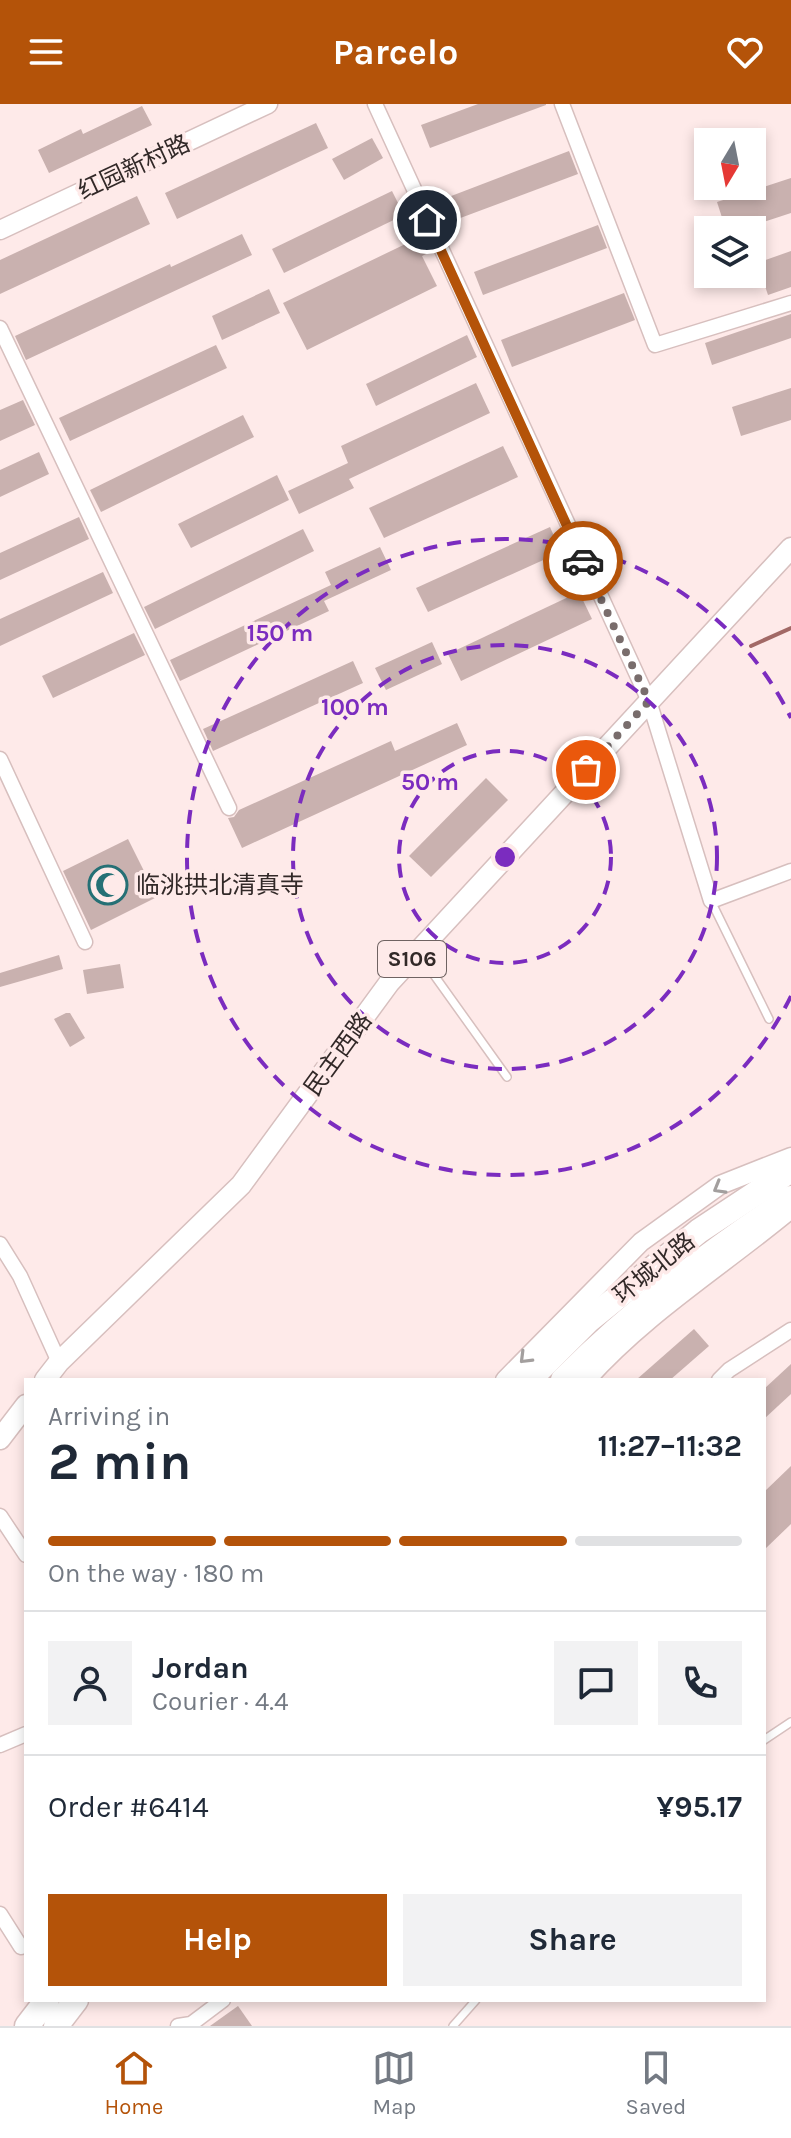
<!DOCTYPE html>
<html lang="en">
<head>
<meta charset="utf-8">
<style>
  :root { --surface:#fff; --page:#f2f2f3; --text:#1f2937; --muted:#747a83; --line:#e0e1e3; --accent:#b45309 }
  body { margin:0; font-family:Karla,"Noto Sans SC",sans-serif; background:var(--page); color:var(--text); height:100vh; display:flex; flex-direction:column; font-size:30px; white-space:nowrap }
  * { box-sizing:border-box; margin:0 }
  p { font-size:26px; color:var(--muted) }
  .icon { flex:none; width:44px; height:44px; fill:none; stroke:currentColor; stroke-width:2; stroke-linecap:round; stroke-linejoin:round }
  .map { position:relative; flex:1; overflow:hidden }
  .details { position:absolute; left:24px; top:1274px; width:742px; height:624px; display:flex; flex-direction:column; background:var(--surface); border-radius:0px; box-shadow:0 4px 12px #0003 }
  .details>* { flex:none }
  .needle { width:52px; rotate:190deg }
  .fabs { position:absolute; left:694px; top:24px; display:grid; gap:16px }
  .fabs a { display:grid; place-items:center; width:72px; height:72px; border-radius:0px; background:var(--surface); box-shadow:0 4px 12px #0003; font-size:40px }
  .pin { position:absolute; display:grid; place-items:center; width:68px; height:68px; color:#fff; margin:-34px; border:4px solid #fff; border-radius:50%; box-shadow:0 2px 8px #0007 }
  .courier { position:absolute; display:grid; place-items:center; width:80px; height:80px; margin:-40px; border:6px solid #b45309; border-radius:50%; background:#fff; color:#222; box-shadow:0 2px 10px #0007 }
  .head em { font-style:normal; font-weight:700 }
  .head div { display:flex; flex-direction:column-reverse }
  .head { display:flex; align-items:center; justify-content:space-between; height:136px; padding:0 24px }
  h1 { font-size:52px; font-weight:700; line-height:60px }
  .bar { display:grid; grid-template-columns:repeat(4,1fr); gap:12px 8px; align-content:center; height:96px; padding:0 24px }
  .bar i { height:10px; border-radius:6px; background:var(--line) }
  .bar .selected { background:var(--accent) }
  .bar p { grid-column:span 4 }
  .line { display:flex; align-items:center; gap:20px; padding:0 24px; border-top:2px solid var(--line) }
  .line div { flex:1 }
  .round { display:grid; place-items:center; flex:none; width:84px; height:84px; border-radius:0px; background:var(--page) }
  .button { display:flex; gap:16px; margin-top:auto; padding:16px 24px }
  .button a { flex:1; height:92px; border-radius:0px; background:var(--accent); color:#fff; font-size:32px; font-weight:700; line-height:92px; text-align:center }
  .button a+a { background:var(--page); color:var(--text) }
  header { display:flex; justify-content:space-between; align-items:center; height:104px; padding:0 24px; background:var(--accent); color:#fff; font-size:36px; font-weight:700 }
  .menu { display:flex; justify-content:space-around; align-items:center; height:112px; border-top:2px solid var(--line); background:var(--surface); font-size:22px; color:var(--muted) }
  .menu a { display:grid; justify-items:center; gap:4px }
  .menu .selected { color:var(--accent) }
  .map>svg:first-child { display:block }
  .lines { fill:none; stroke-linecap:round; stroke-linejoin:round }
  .stream { stroke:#a26966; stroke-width:4 }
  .building { fill:#c9b1af }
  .lane-casing { stroke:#d7bfbe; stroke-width:10 }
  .street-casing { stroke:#d7bfbe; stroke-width:17 }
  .secondary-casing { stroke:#d7bfbe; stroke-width:21 }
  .primary-casing { stroke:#d7bfbe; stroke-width:23 }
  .highway-casing { stroke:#d7bfbe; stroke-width:27 }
  .lane { stroke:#fff; stroke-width:7 }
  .street { stroke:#fff; stroke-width:14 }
  .secondary { stroke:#fff; stroke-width:18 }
  .primary { stroke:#fff; stroke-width:20 }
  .highway { stroke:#fff; stroke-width:24 }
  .oneway { stroke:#a39f9e }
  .done { stroke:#796d6c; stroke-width:8; stroke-dasharray:0 14.4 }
  .route { stroke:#b45309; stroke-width:10 }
  .ring { fill:none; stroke:#7b2cbf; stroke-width:4; stroke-dasharray:14 10 }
  .labels { text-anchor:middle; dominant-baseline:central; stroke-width:7; stroke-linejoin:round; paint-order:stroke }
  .shield { fill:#feeae9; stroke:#6f6362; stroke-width:2 }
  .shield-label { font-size:22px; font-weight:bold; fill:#322928 }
  .street-label { font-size:24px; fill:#322928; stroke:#feeae9 }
  .poi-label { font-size:24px; fill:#322928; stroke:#feeae9; text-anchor:start }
  .centre { fill:#7b2cbf; stroke:#feeae9; stroke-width:4 }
  .ring-label { font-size:24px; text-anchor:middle; font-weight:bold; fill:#7b2cbf; stroke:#feeae9; stroke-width:7; stroke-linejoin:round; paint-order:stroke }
</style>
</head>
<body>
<header><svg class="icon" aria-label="menu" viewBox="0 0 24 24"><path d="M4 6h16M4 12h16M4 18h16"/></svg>Parcelo<svg class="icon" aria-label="heart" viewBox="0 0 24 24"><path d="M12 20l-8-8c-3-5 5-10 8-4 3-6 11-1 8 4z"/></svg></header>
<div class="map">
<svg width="791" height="1922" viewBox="0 0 791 1922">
  <rect width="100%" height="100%" fill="#feeae9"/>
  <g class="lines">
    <path class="stream" d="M751,542L791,524"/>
  </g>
  <g class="building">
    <path d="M478,0H546V1L430,44L421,21Z"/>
    <path d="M142,2L152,21L49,69L38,46L81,25L83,30Z"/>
    <path d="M316,19L328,44L177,115L165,89Z"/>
    <path d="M372,34L383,54L344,76L332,55Z"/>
    <path d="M569,47L578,70L455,116L446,94Z"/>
    <path d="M791,74V109L739,126H726L717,98Z"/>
    <path d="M392,87L404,111L284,169L272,145Z"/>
    <path d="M137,92L150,120L0,190V156Z"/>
    <path d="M598,121L607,144L483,191L474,168Z"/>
    <path d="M242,130L252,151L26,256L15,232L170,160L171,163Z"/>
    <path d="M420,133L428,149L422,152L437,182L307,246L283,199Z"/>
    <path d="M791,147V183L768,191L757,159Z"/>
    <path d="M269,185L280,209L222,236L212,212Z"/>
    <path d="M624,189L635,216L512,263L501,236Z"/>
    <path d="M791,210V234L712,261L705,239Z"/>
    <path d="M467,231L477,253L376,302L366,280Z"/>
    <path d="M216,241L227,264L70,337L59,314Z"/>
    <path d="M476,279L490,309L349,375L354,384L299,410L288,387L348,359L341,342Z"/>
    <path d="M791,284V316L741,332L732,303Z"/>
    <path d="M23,296L35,321L0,337V306Z"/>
    <path d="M243,311L254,333L101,408L90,386Z"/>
    <path d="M503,342L518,373L384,434L369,404Z"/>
    <path d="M39,348L49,370L0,393V366Z"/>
    <path d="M277,371L289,396L191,444L178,420Z"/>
    <path d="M79,413L89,435L0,476V449Z"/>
    <path d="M550,423L561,448L428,508L416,484Z"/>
    <path d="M303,425L314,447L155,525L144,503Z"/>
    <path d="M380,443L391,466L324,497L329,507L180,577L170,556L331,481L325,468Z"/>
    <path d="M103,468L113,489L0,542V515Z"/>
    <path d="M579,488L592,515L461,577L448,550Z"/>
    <path d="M134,529L145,551L53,594L42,572Z"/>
    <path d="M432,538L442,560L386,586L375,564Z"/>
    <path d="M353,557L363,579L213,647L203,625Z"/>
    <path d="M457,619L467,641L242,744L228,714L234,713L239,706L391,637L395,647Z"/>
    <path d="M486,674L508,696L431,773L409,752Z"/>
    <path d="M128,735L157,793L91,826L63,767Z"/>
    <path d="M59,851L63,865L0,883V869Z"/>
    <path d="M120,860L124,884L87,890L83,866Z"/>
    <path d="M66,909H70L85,934L70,943L54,915Z"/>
    <path d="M694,1225L709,1242L670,1276H636Z"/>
    <path d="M791,1260V1290L764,1315V1285Z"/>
    <path d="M791,1362V1420L764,1446V1388Z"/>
    <path d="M238,1902L252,1922H210Z"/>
  </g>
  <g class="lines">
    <g class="lane-casing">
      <g id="lane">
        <path d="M711,797L769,915"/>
        <path d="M419,850L507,973"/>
        <path d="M764,1636L791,1618"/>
        <path d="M453,1922L476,1896"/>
      </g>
    </g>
    <g class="street-casing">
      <g id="street">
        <path d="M375,0L649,597L711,797L791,767"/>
        <path d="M562,0L655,241L791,199"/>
        <path d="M0,224L229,704"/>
        <path d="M0,655L85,838"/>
        <path d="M0,1140L20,1172L59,1258"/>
        <path d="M719,1276L729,1266L791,1226"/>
        <path d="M0,1412L26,1451"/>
        <path d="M0,1641L26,1630"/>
        <path d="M0,1810L21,1843"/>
        <path d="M178,1922L191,1920L223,1896"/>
      </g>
    </g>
    <g class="secondary-casing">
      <g id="secondary">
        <path d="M0,126L268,0"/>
        <path d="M505,1276L641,1138L720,1081L791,1053"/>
        <path d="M586,1276C644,1211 719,1164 786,1109"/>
      </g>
    </g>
    <g class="primary-casing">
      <g id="primary">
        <path d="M45,1276L59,1258L241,1081L389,879L791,444"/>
        <path d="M0,1335L26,1301"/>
      </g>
    </g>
    <g class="highway-casing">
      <g id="highway">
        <path d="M529,1276L588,1217L699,1127L791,1066"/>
        <path d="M563,1276C632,1206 709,1148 791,1094"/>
        <path d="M27,1922L47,1896"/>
        <path d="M56,1922L76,1896"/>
      </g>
    </g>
    <use href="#lane" class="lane"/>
    <use href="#street" class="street"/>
    <use href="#secondary" class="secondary"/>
    <use href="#primary" class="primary"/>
    <use href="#highway" class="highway"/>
  </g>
  <defs><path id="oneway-chevron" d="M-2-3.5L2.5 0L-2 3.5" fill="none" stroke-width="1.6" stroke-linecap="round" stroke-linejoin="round" transform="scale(2)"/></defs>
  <g class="oneway">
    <use href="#oneway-chevron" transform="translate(719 1084) rotate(150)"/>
    <use href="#oneway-chevron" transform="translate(525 1254) rotate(135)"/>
  </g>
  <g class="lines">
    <path class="done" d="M583,457L649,597L586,666"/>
    <path class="route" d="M427,116L583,457"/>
  </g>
  <g class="ring">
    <circle cx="505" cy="753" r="106"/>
    <circle cx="505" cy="753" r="212"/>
    <path d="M791 892A318 318 0 1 1 791 614"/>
  </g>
  <defs>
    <g id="mosque-ring" transform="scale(2)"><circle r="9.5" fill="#feeae9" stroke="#257075" stroke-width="1.5"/><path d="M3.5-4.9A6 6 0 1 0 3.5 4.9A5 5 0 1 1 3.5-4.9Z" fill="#257075"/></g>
  </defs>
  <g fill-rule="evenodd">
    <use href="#mosque-ring" x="108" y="781"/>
  </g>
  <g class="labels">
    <rect class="shield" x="378" y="837" width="68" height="36" rx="6"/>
    <g class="shield-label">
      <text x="412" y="855">S106</text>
    </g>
    <g class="street-label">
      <text transform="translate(134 63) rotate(-25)">红园新村路</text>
      <text transform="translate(338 950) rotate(-54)">民主西路</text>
      <text transform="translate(654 1164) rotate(-39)">环城北路</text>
    </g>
    <g class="poi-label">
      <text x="136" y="781">临洮拱北清真寺</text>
    </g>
  </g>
  <circle cx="505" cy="753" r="12" class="centre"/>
  <g class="ring-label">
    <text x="280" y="537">150 m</text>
    <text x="355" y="611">100 m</text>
    <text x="430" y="686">50 m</text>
  </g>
</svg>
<div class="fabs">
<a><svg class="needle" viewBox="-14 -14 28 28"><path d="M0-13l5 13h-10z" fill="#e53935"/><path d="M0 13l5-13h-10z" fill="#747a83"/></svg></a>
<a><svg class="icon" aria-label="layers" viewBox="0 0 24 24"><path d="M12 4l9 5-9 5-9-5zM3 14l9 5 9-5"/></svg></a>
</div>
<div class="pin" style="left:586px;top:666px;background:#ea580c"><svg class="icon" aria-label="bag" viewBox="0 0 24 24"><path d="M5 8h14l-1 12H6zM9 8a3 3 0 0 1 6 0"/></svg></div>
<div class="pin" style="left:427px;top:116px;background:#1f2937"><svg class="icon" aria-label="home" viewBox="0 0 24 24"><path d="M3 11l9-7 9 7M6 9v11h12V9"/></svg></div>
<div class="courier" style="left:583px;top:457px"><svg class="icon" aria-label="car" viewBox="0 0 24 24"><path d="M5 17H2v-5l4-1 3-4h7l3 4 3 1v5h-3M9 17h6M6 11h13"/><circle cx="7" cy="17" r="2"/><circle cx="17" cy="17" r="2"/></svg></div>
<section class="details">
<div class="head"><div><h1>2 min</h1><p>Arriving in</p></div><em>11:27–11:32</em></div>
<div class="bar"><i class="selected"></i><i class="selected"></i><i class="selected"></i><i></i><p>On the way · 180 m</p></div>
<div class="line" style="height:144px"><a class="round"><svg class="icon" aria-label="person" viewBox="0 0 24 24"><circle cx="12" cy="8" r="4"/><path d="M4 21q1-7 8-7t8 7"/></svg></a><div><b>Jordan</b><p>Courier · 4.4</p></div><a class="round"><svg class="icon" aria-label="chat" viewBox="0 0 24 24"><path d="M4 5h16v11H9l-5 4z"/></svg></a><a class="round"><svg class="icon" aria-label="phone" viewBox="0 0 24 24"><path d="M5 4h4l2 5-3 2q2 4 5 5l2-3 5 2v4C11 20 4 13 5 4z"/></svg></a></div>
<div class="line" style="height:104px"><div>Order #6414</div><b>¥95.17</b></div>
<div class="button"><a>Help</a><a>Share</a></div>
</section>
</div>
<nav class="menu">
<a class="selected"><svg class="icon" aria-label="home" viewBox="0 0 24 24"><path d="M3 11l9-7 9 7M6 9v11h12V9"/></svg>Home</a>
<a><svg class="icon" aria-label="map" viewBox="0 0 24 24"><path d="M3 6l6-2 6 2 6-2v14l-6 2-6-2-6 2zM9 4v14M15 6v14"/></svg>Map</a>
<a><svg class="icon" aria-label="saved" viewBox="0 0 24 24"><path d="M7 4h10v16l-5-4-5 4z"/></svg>Saved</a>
</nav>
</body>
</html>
